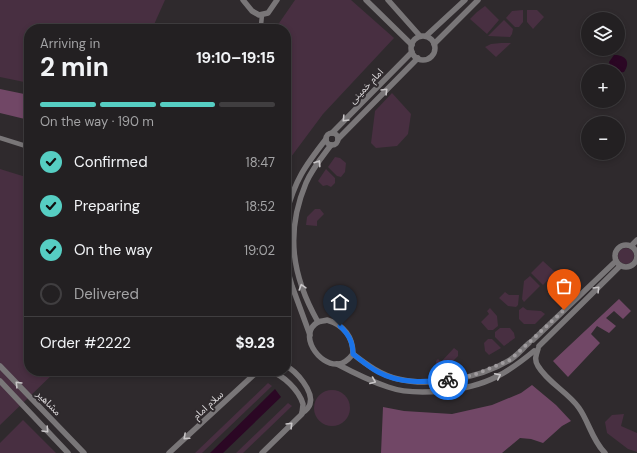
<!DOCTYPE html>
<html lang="en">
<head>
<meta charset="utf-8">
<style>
  :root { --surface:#232022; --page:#2b282a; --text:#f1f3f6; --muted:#a3a3a5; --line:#403e40; --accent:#56cec3 }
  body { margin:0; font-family:"DM Sans","Noto Sans Arabic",sans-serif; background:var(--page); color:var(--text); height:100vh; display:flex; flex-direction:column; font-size:15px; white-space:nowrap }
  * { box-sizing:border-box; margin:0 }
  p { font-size:13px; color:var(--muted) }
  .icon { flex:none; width:22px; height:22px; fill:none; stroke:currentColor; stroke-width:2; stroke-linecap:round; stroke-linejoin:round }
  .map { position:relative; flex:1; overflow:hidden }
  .panel { position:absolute; left:24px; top:24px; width:267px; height:352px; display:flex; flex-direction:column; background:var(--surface); border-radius:16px; box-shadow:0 2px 6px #0003,0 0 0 1px var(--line) }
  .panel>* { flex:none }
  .controls { position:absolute; left:581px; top:12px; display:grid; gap:8px }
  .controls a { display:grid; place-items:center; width:44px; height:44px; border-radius:50%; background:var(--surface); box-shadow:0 2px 6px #0003,0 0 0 1px var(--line); font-size:20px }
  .pin { position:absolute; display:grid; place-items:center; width:34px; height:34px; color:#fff; margin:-41px -17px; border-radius:50% 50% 50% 0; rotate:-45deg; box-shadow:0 0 4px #0007 }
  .pin .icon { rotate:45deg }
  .courier { position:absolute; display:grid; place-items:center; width:40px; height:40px; margin:-20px; border:3px solid #1a73e8; border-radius:50%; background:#fff; color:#222; box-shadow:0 1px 5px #0007 }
  .headline em { font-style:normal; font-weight:700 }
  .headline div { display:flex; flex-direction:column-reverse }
  .headline { display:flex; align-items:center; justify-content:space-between; height:68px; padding:0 16px }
  h1 { font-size:26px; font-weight:700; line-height:30px }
  .bar { display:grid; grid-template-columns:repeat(4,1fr); gap:6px 4px; align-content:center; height:48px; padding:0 16px }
  .bar i { height:5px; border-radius:3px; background:var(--line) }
  .bar .on { background:var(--accent) }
  .bar p { grid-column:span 4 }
  .line { display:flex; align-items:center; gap:10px; padding:0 16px; border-top:1px solid var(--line) }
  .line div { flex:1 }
  ol { padding:0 16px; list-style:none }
  li { display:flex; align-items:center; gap:12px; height:44px }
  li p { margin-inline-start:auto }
  li .icon { padding:4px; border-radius:50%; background:var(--accent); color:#111; stroke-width:4 }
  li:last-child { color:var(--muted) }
  li i { width:22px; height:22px; border:2px solid var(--line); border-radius:50% }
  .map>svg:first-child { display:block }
  .green { fill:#482f41 }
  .forest { fill:#714766 }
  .water { fill:#2b0724 }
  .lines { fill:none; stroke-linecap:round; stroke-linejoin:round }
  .minor { stroke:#797678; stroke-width:4.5 }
  .tertiary { stroke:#797678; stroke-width:5.5 }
  .oneway { stroke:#c9c6c8 }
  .done { stroke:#a09c9f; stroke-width:4; stroke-dasharray:0 7.2 }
  .route { stroke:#1a73e8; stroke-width:5 }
  .labels { text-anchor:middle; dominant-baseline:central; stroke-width:4; stroke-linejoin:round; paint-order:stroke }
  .street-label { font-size:10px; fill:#dddadc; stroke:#2f2a2d }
</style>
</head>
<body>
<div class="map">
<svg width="637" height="453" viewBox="0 0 637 453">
  <rect width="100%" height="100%" fill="#2f2a2d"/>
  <g class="green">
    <path d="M0,0H165L152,29H29V83L0,77Z"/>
    <path d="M295,0H351L394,38L323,114L288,161L286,168V29H275Z"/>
    <path d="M485,6L499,20L487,34L470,19L477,12Z"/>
    <path d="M523,10V22L519,27H515L506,18L512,11Z"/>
    <path d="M527,10H537L544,17L533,29L527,22Z"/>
    <path d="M504,20L513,29L512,34L510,37L488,36Z"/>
    <path d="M501,43H511L496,57L485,47L491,44Z"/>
    <path d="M392,93L411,114L408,134L397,146L376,148L371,143L375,111Z"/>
    <path d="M335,157L340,158L346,163L345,172L341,177L337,176L328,167Z"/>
    <path d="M0,169L29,178V371H56L0,425Z"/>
    <path d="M326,169L335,178V183L331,187L327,185L323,186L318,181Z"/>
    <path d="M315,209H320L324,214L317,221V226L306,225L307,217Z"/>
    <circle cx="626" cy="256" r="8"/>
    <path d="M543,261L555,272L543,285L531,273Z"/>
    <path d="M530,276L540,286L524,302L522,299L524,281Z"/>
    <path d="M505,292L509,295H519L518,305L516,307L508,306L499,298Z"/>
    <path d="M523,307L527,310L541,311L545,314L535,324H524L519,319V310Z"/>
    <path d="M490,308L497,316L498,326L493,330H488L481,322L489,314L487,311Z"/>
    <path d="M500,328H510L514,333L515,338L504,346L495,337V332Z"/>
    <path d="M488,339H492L501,348L489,355L485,351L484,343Z"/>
    <path d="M454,348L458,351V356L446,368H437L436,361L438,359L441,362Z"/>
    <path d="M268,383L272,386L202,453H195Z"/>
    <circle cx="332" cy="408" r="18"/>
    <path d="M288,403L292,406L243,453H236Z"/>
    <path d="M624,414L621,426L637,433V452L628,449L607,433L605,422L612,415Z"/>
    <path d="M23,420L56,453H0V443Z"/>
  </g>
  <g class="forest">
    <path d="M0,89L29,95V120L0,113Z"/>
    <path d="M619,299L631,311L623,319L614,311L606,318L616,326L609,333L597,326L591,334L600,343L568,377L553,361Z"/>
    <path d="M532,385L556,405L571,421L562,426L543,443L531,439L520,438L502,453H381L383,407L404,411L452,414L492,405L521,393Z"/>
  </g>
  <g class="water">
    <path d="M614,55C626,55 631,62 624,72L618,73V71H612L609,62Z"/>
    <path d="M275,389L281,397L223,453H210Z"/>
  </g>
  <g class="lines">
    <g class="minor">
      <path d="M258,29L261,25L262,15"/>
      <path d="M0,138L29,147"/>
    </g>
    <g class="tertiary">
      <path d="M243,0L252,11L259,15L268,13L277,0"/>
      <path d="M366,0L412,45"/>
      <path d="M388,0L420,36"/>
      <path d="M426,36L465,0"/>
      <circle cx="423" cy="48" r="12"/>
      <path d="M434,44L478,0"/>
      <path d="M332,133L412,52"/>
      <circle cx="332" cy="139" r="6"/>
      <path d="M338,139L418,58"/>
      <path d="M286,214C295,180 305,166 326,139"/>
      <circle cx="626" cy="256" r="11"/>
      <path d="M631,246L637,240"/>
      <path d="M286,265L292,286L310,335"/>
      <path d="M327,320C344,325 353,337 353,354C349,359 344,364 338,364C319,366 297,334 318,322C320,321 325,321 327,320Z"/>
      <path d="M318,322C292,276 285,233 306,183C312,169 322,157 331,145"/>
      <path d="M533,340L616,261"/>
      <path d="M539,346L620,266"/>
      <path d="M538,349C536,355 534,360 538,366C548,383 568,392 579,408C589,422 592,440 605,453"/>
      <path d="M353,354C367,365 381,375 398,379C430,387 480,378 508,361C516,357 522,349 529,343"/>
      <path d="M337,364C354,373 370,381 388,387C416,397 469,391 496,377C510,370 522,361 534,351"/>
      <path d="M0,366L84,453"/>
      <path d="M286,366C296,371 314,391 310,404C309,408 305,411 302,413"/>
      <path d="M0,381L68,453"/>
      <path d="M169,453L258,371"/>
      <path d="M262,453L302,414C302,411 303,407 303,404C299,390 283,375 270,371"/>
    </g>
  </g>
  <defs><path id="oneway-chevron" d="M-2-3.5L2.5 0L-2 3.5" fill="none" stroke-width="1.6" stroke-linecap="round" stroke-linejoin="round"/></defs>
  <g class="oneway">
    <use href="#oneway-chevron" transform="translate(385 91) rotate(-45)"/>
    <use href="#oneway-chevron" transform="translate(345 119) rotate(134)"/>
    <use href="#oneway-chevron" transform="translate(318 163) rotate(-57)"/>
    <use href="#oneway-chevron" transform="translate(302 287) rotate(-107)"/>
    <use href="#oneway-chevron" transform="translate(597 289) rotate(-45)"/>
    <use href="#oneway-chevron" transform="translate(498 376) rotate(-27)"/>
    <use href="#oneway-chevron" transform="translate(373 381) rotate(22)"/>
    <use href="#oneway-chevron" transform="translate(18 384) rotate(-135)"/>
    <use href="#oneway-chevron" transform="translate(290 425) rotate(-45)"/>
    <use href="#oneway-chevron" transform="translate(46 430) rotate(47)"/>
    <use href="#oneway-chevron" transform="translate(186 437) rotate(138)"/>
  </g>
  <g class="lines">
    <path class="done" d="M448,380L474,375L510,360L564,310"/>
    <path class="route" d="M340,326C349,335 353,342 353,354C361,360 369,367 378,372C400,384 425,382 448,380"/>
  </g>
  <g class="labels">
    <g class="street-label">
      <text transform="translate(366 86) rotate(-46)">امام خمینی</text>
      <text transform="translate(49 403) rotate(46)">مشاهیر</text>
      <text transform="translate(208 405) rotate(-42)">سلام امام</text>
    </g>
  </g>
</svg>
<div class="controls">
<a><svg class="icon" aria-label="layers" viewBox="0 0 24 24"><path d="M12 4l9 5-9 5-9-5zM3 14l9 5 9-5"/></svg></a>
<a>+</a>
<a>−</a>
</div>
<div class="pin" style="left:564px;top:310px;background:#ea580c"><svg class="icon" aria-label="bag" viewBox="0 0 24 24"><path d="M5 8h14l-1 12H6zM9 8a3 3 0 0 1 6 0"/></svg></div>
<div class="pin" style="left:340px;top:326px;background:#1f2937"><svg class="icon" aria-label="home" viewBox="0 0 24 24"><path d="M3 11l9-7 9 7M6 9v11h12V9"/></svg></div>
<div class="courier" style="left:448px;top:380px"><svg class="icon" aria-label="bike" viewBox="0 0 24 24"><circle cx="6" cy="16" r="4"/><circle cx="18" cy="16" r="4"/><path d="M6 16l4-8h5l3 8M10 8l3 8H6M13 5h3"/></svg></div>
<section class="panel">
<div class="headline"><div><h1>2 min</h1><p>Arriving in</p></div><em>19:10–19:15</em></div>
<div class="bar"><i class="on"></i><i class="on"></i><i class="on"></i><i></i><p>On the way · 190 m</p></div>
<ol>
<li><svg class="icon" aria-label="check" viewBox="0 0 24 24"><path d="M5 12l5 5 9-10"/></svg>Confirmed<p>18:47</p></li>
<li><svg class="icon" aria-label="check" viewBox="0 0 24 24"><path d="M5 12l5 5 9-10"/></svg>Preparing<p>18:52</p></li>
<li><svg class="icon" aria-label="check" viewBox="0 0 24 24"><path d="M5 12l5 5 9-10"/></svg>On the way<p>19:02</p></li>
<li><i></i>Delivered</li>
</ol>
<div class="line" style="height:52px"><div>Order #2222</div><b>$9.23</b></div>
</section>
</div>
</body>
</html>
